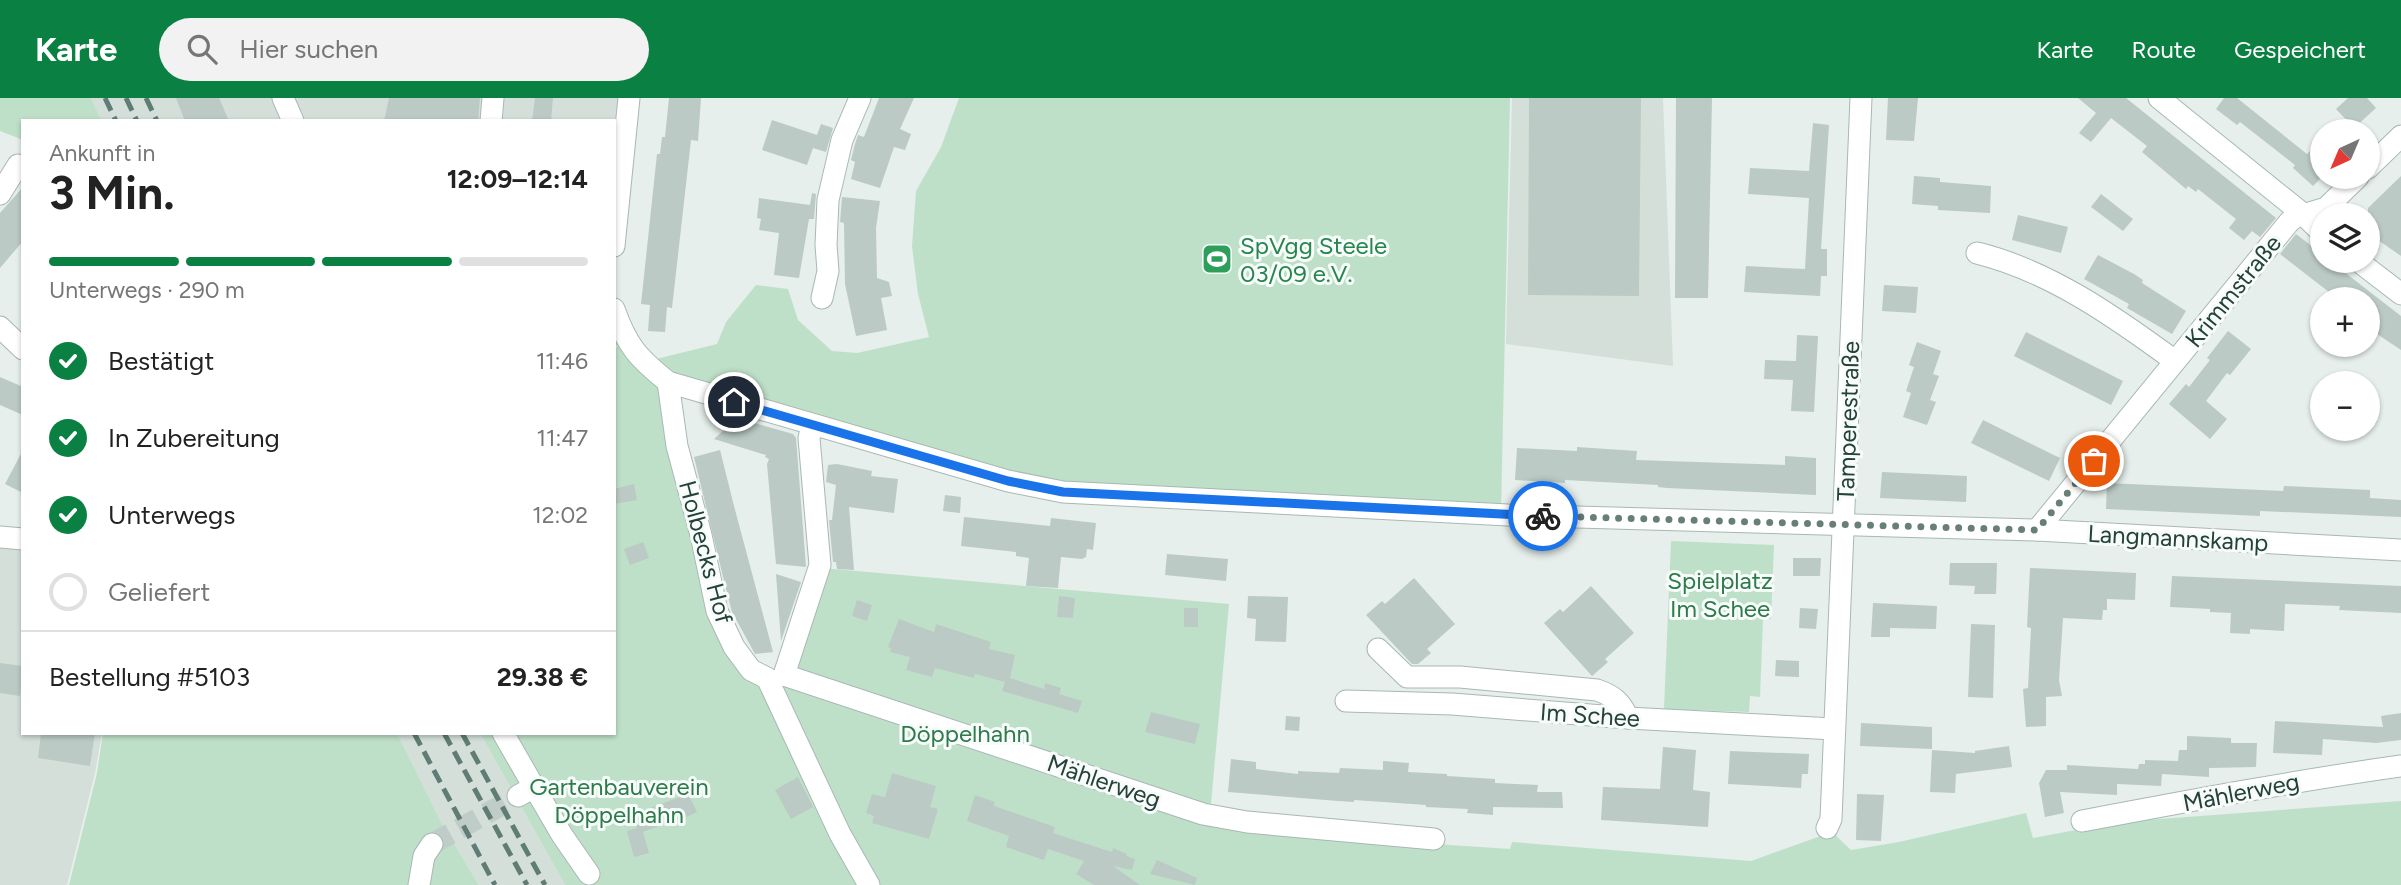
<!DOCTYPE html>
<html lang="de">
<head>
<meta charset="utf-8">
<style>
  :root { --surface:#fff; --page:#f2f2f2; --text:#222; --muted:#767676; --line:#e0e0e0; --accent:#0b8043 }
  body { margin:0; font-family:Figtree,sans-serif; background:var(--page); color:var(--text); height:100vh; display:flex; flex-direction:column; font-size:26px; white-space:nowrap }
  * { box-sizing:border-box; margin:0 }
  p { font-size:23px; color:var(--muted) }
  .icon { flex:none; width:38px; height:38px; fill:none; stroke:currentColor; stroke-width:2; stroke-linecap:round; stroke-linejoin:round }
  .map { position:relative; flex:1; overflow:hidden }
  .sheet { position:absolute; left:21px; top:21px; width:595px; height:616px; display:flex; flex-direction:column; background:var(--surface); border-radius:0px; box-shadow:0 2px 5px #0004 }
  .sheet>* { flex:none }
  .needle { width:46px; rotate:224deg }
  .tools { position:absolute; left:2310px; top:21px; display:grid; gap:14px }
  .tools a { display:grid; place-items:center; width:70px; height:70px; border-radius:50%; background:var(--surface); box-shadow:0 2px 5px #0004; font-size:35px }
  .pin { position:absolute; display:grid; place-items:center; width:60px; height:60px; color:#fff; margin:-30px; border:4px solid #fff; border-radius:50%; box-shadow:0 2px 7px #0007 }
  .courier { position:absolute; display:grid; place-items:center; width:70px; height:70px; margin:-35px; border:5px solid #1a73e8; border-radius:50%; background:#fff; color:#222; box-shadow:0 2px 9px #0007 }
  .overview em { font-style:normal; font-weight:700 }
  .overview div { display:flex; flex-direction:column-reverse }
  .overview { display:flex; align-items:center; justify-content:space-between; height:119px; padding:0 28px }
  h1 { font-size:46px; font-weight:700; line-height:52px }
  .bar { display:grid; grid-template-columns:repeat(4,1fr); gap:10px 7px; align-content:center; height:84px; padding:0 28px }
  .bar i { height:9px; border-radius:5px; background:var(--line) }
  .bar .on { background:var(--accent) }
  .bar p { grid-column:span 4 }
  .line { display:flex; align-items:center; gap:18px; padding:0 28px; border-top:2px solid var(--line) }
  .line div { flex:1 }
  ol { padding:0 28px; list-style:none }
  li { display:flex; align-items:center; gap:21px; height:77px }
  li p { margin-inline-start:auto }
  li .icon { padding:7px; border-radius:50%; background:var(--accent); color:#fff; stroke-width:4 }
  li:last-child { color:var(--muted) }
  li i { width:38px; height:38px; border:4px solid var(--line); border-radius:50% }
  header { display:flex; align-items:center; gap:42px; box-sizing:border-box; height:98px; padding:0 35px; background:var(--accent); color:#fff }
  header strong { font-size:33px }
  nav { display:flex; gap:38px; margin-inline-start:auto; font-size:24px }
  .search { width:490px; height:63px; background:var(--page); display:flex; align-items:center; gap:18px; box-sizing:border-box; padding:0 24px; border-radius:38px; color:var(--muted); font-size:26px }
  .map>svg:first-child { display:block }
  .built { fill:#d4dfda }
  .green { fill:#bfe0c8 }
  .building { fill:#bbcac4 }
  .lines { fill:none; stroke-linecap:round; stroke-linejoin:round }
  .minor-tunnel { stroke:#bfccc8; stroke-width:21; stroke-dasharray:21 10; stroke-linecap:butt }
  .minor-casing { stroke:#a8b8b2; stroke-width:23 }
  .minor { stroke:#fff; stroke-width:21 }
  .rail { stroke:#5f7d75; stroke-width:5; stroke-dasharray:14 7; stroke-linecap:butt }
  .done { stroke:#687f78; stroke-width:7; stroke-dasharray:0 12.6 }
  .route { stroke:#1a73e8; stroke-width:9 }
  .labels { text-anchor:middle; dominant-baseline:central; stroke-width:6; stroke-linejoin:round; paint-order:stroke }
  .leisure-label { font-size:24px; fill:#27864d; stroke:#f7fbf9; text-anchor:start }
  .street-label { font-size:24px; fill:#24423a; stroke:#f7fbf9 }
  .park-label { font-size:24px; fill:#2d7a4b; stroke:#f7fbf9 }
</style>
</head>
<body>
<header>
<strong>Karte</strong>
<div class="search"><svg class="icon" aria-label="search" viewBox="0 0 24 24"><circle cx="10" cy="10" r="6"/><path d="M15 15l6 6"/></svg>Hier suchen</div>
<nav><a>Karte</a><a>Route</a><a>Gespeichert</a></nav>
</header>
<div class="map">
<svg width="2401" height="787" viewBox="0 0 2401 787">
  <rect width="100%" height="100%" fill="#e6efeb"/>
  <g class="built">
    <path d="M91,0H629L614,131V23H102Z"/>
    <path d="M1512,0H1663L1673,268L1506,246Z"/>
    <path d="M0,444L23,445V635H102L95,675L67,787H0Z"/>
    <path d="M397,635H480L565,787H479L441,724Z"/>
  </g>
  <g class="green">
    <path d="M0,0H91L102,23H23V42L0,33Z"/>
    <path d="M959,0H1510L1501,415L1061,394L668,283L717,513L750,572L784,577L822,470L1229,506L1210,717L1436,746L1510,751L1512,744L1751,763L1832,734L1851,752L1899,744L2026,715L2033,740L2119,724L2401,703V787H589L504,635H614V252L621,244L614,250V227L644,264L717,246L726,224L756,187L788,191L798,222L832,253L857,255L929,239L918,196L912,148L916,93L941,49Z"/>
    <path d="M1671,443L1774,447L1771,521H1763L1760,599L1750,598L1749,614L1664,611Z"/>
    <path d="M103,635H397L441,724L479,787H69L97,675Z"/>
    <path d="M480,635H503L587,787H565Z"/>
  </g>
  <g class="building">
    <path d="M176,0H219L229,23H185Z"/>
    <path d="M389,0H480L478,23H384Z"/>
    <path d="M535,0H553L551,23H532Z"/>
    <path d="M669,0H701L698,43L691,42L672,210L667,209L665,234L648,233L650,207L641,206L657,56H660L662,39H665Z"/>
    <path d="M879,0H914L900,31L911,36L905,52L894,49L880,90L851,81L855,64L851,62L855,46L858,37L864,39Z"/>
    <path d="M1529,0H1641L1639,198L1528,197Z"/>
    <path d="M1676,0H1712L1708,200H1675Z"/>
    <path d="M1888,0H1918L1914,43L1886,42Z"/>
    <path d="M2078,0H2126L2276,120L2260,139L2252,133L2244,142L2229,130L2236,121L2198,91L2196,94L2188,88L2186,91L2142,54L2147,48L2111,20L2091,44L2079,35L2096,15Z"/>
    <path d="M2224,0H2237L2307,56L2322,42V79L2313,88L2293,70L2295,67L2240,24L2237,27L2216,11Z"/>
    <path d="M2348,0H2367L2376,10L2354,30L2336,11Z"/>
    <path d="M772,22L817,37L821,26L833,30L826,54L813,50L807,67L762,52Z"/>
    <path d="M1813,25L1829,27L1821,151H1827V178H1821L1820,198L1744,194L1746,168L1805,171L1809,100L1748,96L1750,70L1809,73Z"/>
    <path d="M1914,78L1940,80V84L1991,88L1990,115L1938,112V108L1912,106Z"/>
    <path d="M2401,78V158L2378,142L2368,131V110Z"/>
    <path d="M23,89V143L0,170V115Z"/>
    <path d="M812,95L816,96L814,121H809L799,180L774,177L779,135L759,132L761,121L757,120L759,100L810,107Z"/>
    <path d="M2101,96L2133,121L2123,133L2091,109Z"/>
    <path d="M842,99L880,103L876,130L877,180L889,184L892,198L881,200L887,232L856,238L845,186L844,125L840,124Z"/>
    <path d="M2018,117L2068,129L2061,155L2012,142Z"/>
    <path d="M2296,136L2322,156V163H2330L2401,218V252L2368,230V201H2338L2280,156Z"/>
    <path d="M2098,157L2134,176L2143,182L2142,185L2186,213L2172,236L2127,210L2129,206L2084,181Z"/>
    <path d="M1884,187L1918,189L1916,215L1882,213Z"/>
    <path d="M2228,233L2251,251L2230,277L2227,275L2206,303L2227,321L2210,341L2169,306L2186,286L2189,289L2210,262L2207,260Z"/>
    <path d="M2026,234L2123,283L2111,307L2014,258Z"/>
    <path d="M1797,237L1818,238L1814,314L1791,313L1793,282L1764,281L1765,262L1796,263Z"/>
    <path d="M1917,244L1941,253L1933,276L1939,278L1930,302L1936,304L1927,327L1903,319L1911,295L1906,293L1914,269L1909,267Z"/>
    <path d="M0,279L23,289V317L0,307Z"/>
    <path d="M737,320L793,336L796,340L806,469L776,466L767,366L769,361L765,359L766,357L714,341Z"/>
    <path d="M1983,322L2060,360L2049,383L1971,345Z"/>
    <path d="M1577,349L1637,353L1636,362L1785,367V358L1816,360V397L1667,390L1658,389V387L1565,382V385L1515,382L1517,350L1577,353Z"/>
    <path d="M23,352V395L5,386Z"/>
    <path d="M720,352L734,408L773,554L755,556L732,514L726,491L694,359Z"/>
    <path d="M837,366L872,373L871,378L898,381L894,415L849,409L854,472L837,471L836,464H833L829,422H832L836,387L826,384L828,367Z"/>
    <path d="M1882,374L1967,378L1966,404L1880,400Z"/>
    <path d="M2107,385L2283,393L2284,388L2370,392V400L2401,402V419L2260,413V418L2106,411Z"/>
    <path d="M634,386L637,402L614,406V391Z"/>
    <path d="M945,397L961,399L960,415L943,413Z"/>
    <path d="M964,419L1050,428L1051,420L1096,425L1093,452L1087,451L1086,459L1082,461L1061,459L1058,490L1026,488L1029,460L1016,458V454L961,448Z"/>
    <path d="M643,444L649,460L630,467L624,451Z"/>
    <path d="M1167,456L1228,461L1226,483L1165,477Z"/>
    <path d="M1793,460H1821L1820,478H1793Z"/>
    <path d="M1950,465H1997L1996,496H1974L1975,488L1949,487Z"/>
    <path d="M2030,470L2136,475L2135,502L2107,501V512H2103L2102,522L2063,520L2059,582L2062,598L2046,599V628L2026,629L2023,591L2028,590L2031,530L2027,529Z"/>
    <path d="M776,476L801,484L781,543Z"/>
    <path d="M2172,478L2401,488V515L2339,512L2340,508L2285,506L2284,533L2250,531V536L2230,535L2231,515L2210,514V511L2170,509Z"/>
    <path d="M1414,480L1455,526L1427,551L1431,555L1418,566H1412L1366,517L1382,503L1385,506Z"/>
    <path d="M1591,488L1634,535L1605,561L1608,564L1592,578L1544,525L1560,511L1563,514Z"/>
    <path d="M1059,498L1075,500L1073,520L1057,519Z"/>
    <path d="M1248,498L1288,499L1286,544L1255,543L1256,521L1247,520Z"/>
    <path d="M857,502L872,507L867,523L852,518Z"/>
    <path d="M1873,505L1937,508L1936,531L1890,530V539H1871Z"/>
    <rect x="1184" y="510" width="14" height="19"/>
    <path d="M1800,510L1818,511L1816,531L1799,530Z"/>
    <path d="M899,521L934,534L936,526L991,544L989,551L1015,557L1010,580L1044,591L1045,585L1061,590L1059,596L1082,603L1078,615L1002,593L1005,584L975,576L974,580L935,570L932,579L906,572L910,559L890,554L891,550L888,549Z"/>
    <path d="M1971,526L1995,527L1993,600L1968,599Z"/>
    <path d="M1776,562L1799,563V579L1775,578Z"/>
    <path d="M0,565L23,568L20,598L0,595Z"/>
    <path d="M1151,614L1200,626L1195,646L1145,634Z"/>
    <path d="M2401,615V642L2376,645L2323,641L2322,657L2273,655L2275,623L2383,629L2381,618Z"/>
    <path d="M1286,618L1300,619L1299,633L1285,632Z"/>
    <path d="M1861,625L1932,629V651L1860,648Z"/>
    <path d="M41,635H95L90,668L38,660Z"/>
    <path d="M2187,638L2231,640V645H2257L2256,669L2209,670V679L2162,676L2161,688L2117,686V697L2060,694L2064,715L2045,719L2039,685L2046,672H2067V667L2138,671L2139,666H2145V662L2178,663L2179,652H2187Z"/>
    <path d="M2009,648L2012,669L1956,676L1955,695L1930,694L1932,652L1975,655V653Z"/>
    <path d="M1663,649L1696,652L1693,692L1710,694L1708,729L1601,722L1603,689L1660,691Z"/>
    <path d="M1730,653L1809,656L1808,676H1802L1801,690L1728,686Z"/>
    <path d="M1231,661L1256,664V671L1298,676V673L1339,675L1340,670L1383,672V663L1409,665L1408,674L1447,676V678L1495,681V685L1538,687L1537,694H1562L1563,710L1493,709V717L1467,715L1468,711L1426,709V707L1354,702V704L1338,703L1228,694Z"/>
    <path d="M892,675L936,688L930,709L938,711L929,741L872,725L874,718L866,715L872,696L885,699Z"/>
    <path d="M798,679L813,709L791,721L775,692Z"/>
    <path d="M688,696L697,714L678,723L677,721L643,734L649,755L634,759L627,733L637,730L631,717Z"/>
    <path d="M1857,696L1884,697L1881,743L1856,742Z"/>
    <path d="M975,697L995,704L994,708L1055,729L1053,735L1112,754L1113,750L1127,756L1126,758L1135,761L1132,772L1113,768L1140,787H1094L1076,776L1084,763L1048,751L1044,762L1006,749L1009,738L967,723Z"/>
    <path d="M1157,762L1197,780L1195,787L1150,776Z"/>
  </g>
  <g class="lines">
    <path class="minor-tunnel" d="M432,746L518,698"/>
    <g class="minor-casing">
      <g id="minor">
        <path d="M283,0L293,23"/>
        <path d="M2159,0L2303,116L2322,135"/>
        <path d="M491,23L493,0"/>
        <path d="M2368,70L2401,38"/>
        <path d="M0,96L18,67"/>
        <path d="M614,148L629,0"/>
        <path d="M1977,155C2050,173 2115,219 2175,263"/>
        <path d="M2358,163L2401,196"/>
        <path d="M822,200L828,173L826,147L828,102L842,42L860,0"/>
        <path d="M614,211C627,248 638,260 668,284L1008,383L1063,394L1508,417L2037,432L2401,452"/>
        <path d="M0,229L23,251"/>
        <path d="M668,284L677,348L701,437L717,513L734,549L751,572L767,580L840,736L869,787"/>
        <path d="M2037,432L2290,123L2296,119L2326,110L2358,79"/>
        <path d="M0,439L23,441"/>
        <path d="M1378,551L1407,579H1460L1597,592C1614,598 1621,604 1628,620"/>
        <path d="M784,577L1203,716L1247,724L1434,741"/>
        <path d="M784,577L820,467L809,340L812,327"/>
        <path d="M1346,603L1452,606L1628,620L1834,631"/>
        <path d="M503,635L534,689"/>
        <path d="M518,698L534,689L562,737L589,776"/>
        <path d="M2082,723C2188,703 2294,683 2401,668"/>
        <path d="M1827,730L1831,721L1861,0"/>
        <path d="M419,787L424,758L432,746"/>
      </g>
    </g>
    <use href="#minor" class="minor"/>
    <g class="rail">
      <path d="M105,0L116,23"/>
      <path d="M126,0L137,23"/>
      <path d="M146,0L157,23"/>
      <path d="M414,635L495,787"/>
      <path d="M444,635L527,787"/>
      <path d="M462,635L545,787"/>
    </g>
  </g>
  <g class="lines">
    <path class="done" d="M1543,418L2037,432L2094,363"/>
    <path class="route" d="M734,304L1008,383L1063,394L1543,418"/>
  </g>
  <defs>
    <g id="stadium-square" transform="scale(1.575)"><rect x="-9" y="-9" width="18" height="18" rx="4" fill="#2e9e5b" stroke="#f7fbf9"/><path d="M0-5a6.5 5 0 1 0 0 10a6.5 5 0 1 0 0-10ZM-3.5-1.8h7v3.6h-7Z" fill="#fff"/></g>
  </defs>
  <g fill-rule="evenodd">
    <use href="#stadium-square" x="1217" y="161"/>
  </g>
  <g class="labels">
    <g class="leisure-label">
      <text x="1240" y="147">SpVgg Steele<tspan x="1240" dy="28">03/09 e.V.</tspan></text>
    </g>
    <g class="street-label">
      <text transform="translate(2233 193) rotate(-51)">Krimmstraße</text>
      <text transform="translate(1848 323) rotate(-88)">Tamperestraße</text>
      <text transform="translate(2178 440) rotate(3)">Langmannskamp</text>
      <text transform="translate(706 454) rotate(75)">Holbecks Hof</text>
      <text transform="translate(1590 617) rotate(4)">Im Schee</text>
      <text transform="translate(1104 683) rotate(19)">Mählerweg</text>
      <text transform="translate(2241 694) rotate(-11)">Mählerweg</text>
    </g>
    <g class="park-label">
      <text x="1720" y="482">Spielplatz<tspan x="1720" dy="28">Im Schee</tspan></text>
      <text x="965" y="635">Döppelhahn</text>
      <text x="619" y="688">Gartenbauverein<tspan x="619" dy="28">Döppelhahn</tspan></text>
    </g>
  </g>
</svg>
<div class="tools">
<a><svg class="needle" viewBox="-14 -14 28 28"><path d="M0-13l5 13h-10z" fill="#e53935"/><path d="M0 13l5-13h-10z" fill="#767676"/></svg></a>
<a><svg class="icon" aria-label="layers" viewBox="0 0 24 24"><path d="M12 4l9 5-9 5-9-5zM3 14l9 5 9-5"/></svg></a>
<a>+</a>
<a>−</a>
</div>
<div class="pin" style="left:2094px;top:363px;background:#ea580c"><svg class="icon" aria-label="bag" viewBox="0 0 24 24"><path d="M5 8h14l-1 12H6zM9 8a3 3 0 0 1 6 0"/></svg></div>
<div class="pin" style="left:734px;top:304px;background:#1f2937"><svg class="icon" aria-label="home" viewBox="0 0 24 24"><path d="M3 11l9-7 9 7M6 9v11h12V9"/></svg></div>
<div class="courier" style="left:1543px;top:418px"><svg class="icon" aria-label="bike" viewBox="0 0 24 24"><circle cx="6" cy="16" r="4"/><circle cx="18" cy="16" r="4"/><path d="M6 16l4-8h5l3 8M10 8l3 8H6M13 5h3"/></svg></div>
<section class="sheet">
<div class="overview"><div><h1>3 Min.</h1><p>Ankunft in</p></div><em>12:09–12:14</em></div>
<div class="bar"><i class="on"></i><i class="on"></i><i class="on"></i><i></i><p>Unterwegs · 290 m</p></div>
<ol>
<li><svg class="icon" aria-label="check" viewBox="0 0 24 24"><path d="M5 12l5 5 9-10"/></svg>Bestätigt<p>11:46</p></li>
<li><svg class="icon" aria-label="check" viewBox="0 0 24 24"><path d="M5 12l5 5 9-10"/></svg>In Zubereitung<p>11:47</p></li>
<li><svg class="icon" aria-label="check" viewBox="0 0 24 24"><path d="M5 12l5 5 9-10"/></svg>Unterwegs<p>12:02</p></li>
<li><i></i>Geliefert</li>
</ol>
<div class="line" style="height:91px"><div>Bestellung #5103</div><b>29.38 €</b></div>
</section>
</div>
</body>
</html>
